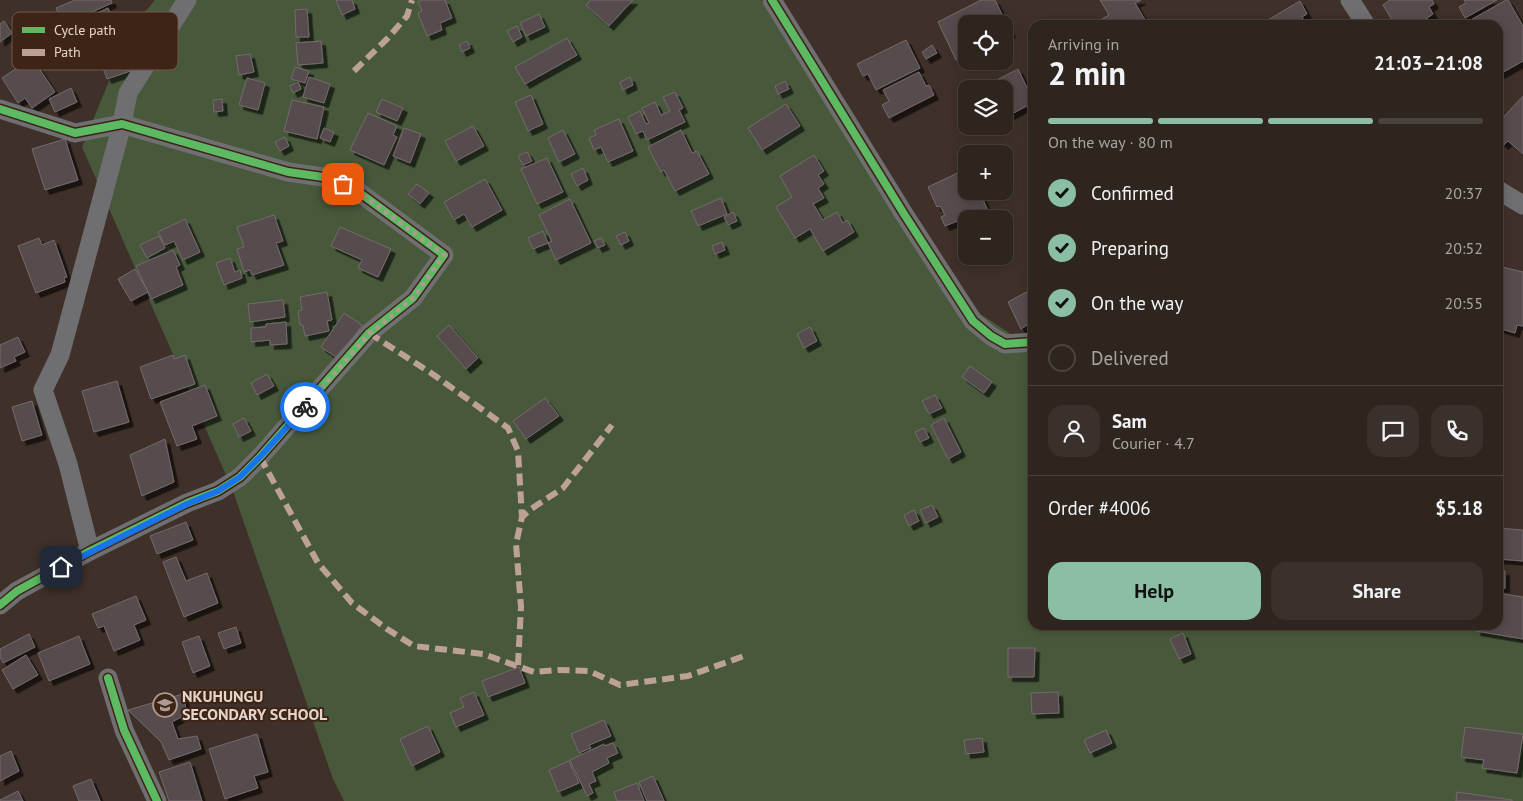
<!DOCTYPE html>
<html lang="en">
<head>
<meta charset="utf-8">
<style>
  :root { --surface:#2f251f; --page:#3b312c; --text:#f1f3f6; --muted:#a7a5a4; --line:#4a423d; --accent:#8abfa5 }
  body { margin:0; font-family:"PT Sans",sans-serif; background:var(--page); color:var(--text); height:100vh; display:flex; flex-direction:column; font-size:19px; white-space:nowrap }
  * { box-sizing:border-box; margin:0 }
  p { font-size:16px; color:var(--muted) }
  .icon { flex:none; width:28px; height:28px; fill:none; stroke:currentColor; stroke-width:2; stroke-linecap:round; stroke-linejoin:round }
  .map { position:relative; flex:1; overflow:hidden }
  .sheet { position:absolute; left:1028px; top:20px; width:475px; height:610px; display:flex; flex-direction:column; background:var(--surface); border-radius:15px; box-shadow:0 2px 12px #0003,0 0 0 1px var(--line) }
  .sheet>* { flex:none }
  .buttons { position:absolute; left:958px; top:15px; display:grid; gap:10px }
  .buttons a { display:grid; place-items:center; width:55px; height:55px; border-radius:10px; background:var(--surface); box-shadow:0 2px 12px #0003,0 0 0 1px var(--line); font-size:25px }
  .pin { position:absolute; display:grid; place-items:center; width:42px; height:42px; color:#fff; margin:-21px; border-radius:10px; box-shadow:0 2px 8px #0006 }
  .courier { position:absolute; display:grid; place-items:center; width:50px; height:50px; margin:-25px; border:4px solid #1a73e8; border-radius:50%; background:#fff; color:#222; box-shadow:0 1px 6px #0007 }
  .head em { font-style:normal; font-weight:700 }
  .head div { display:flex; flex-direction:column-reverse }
  .head { display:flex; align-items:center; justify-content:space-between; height:85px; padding:0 20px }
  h1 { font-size:32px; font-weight:700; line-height:38px }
  .bar { display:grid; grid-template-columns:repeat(4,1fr); gap:8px 5px; align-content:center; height:60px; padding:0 20px }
  .bar i { height:6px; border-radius:4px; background:var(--line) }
  .bar .selected { background:var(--accent) }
  .bar p { grid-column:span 4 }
  .line { display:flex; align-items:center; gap:12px; padding:0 20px; border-top:1px solid var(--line) }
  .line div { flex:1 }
  .round { display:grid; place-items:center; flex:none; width:52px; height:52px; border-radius:15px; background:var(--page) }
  ol { padding:0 20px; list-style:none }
  li { display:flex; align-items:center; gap:15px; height:55px }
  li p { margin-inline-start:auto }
  li .icon { padding:5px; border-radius:50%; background:var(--accent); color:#111; stroke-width:4 }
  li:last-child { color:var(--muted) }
  li i { width:28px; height:28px; border:2px solid var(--line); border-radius:50% }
  .primary-button { display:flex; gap:10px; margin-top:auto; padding:10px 20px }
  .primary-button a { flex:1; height:58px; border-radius:15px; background:var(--accent); color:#111; font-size:20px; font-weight:700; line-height:58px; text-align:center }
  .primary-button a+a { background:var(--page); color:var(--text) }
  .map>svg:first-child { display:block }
  .green { fill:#48593b }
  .building { fill:#564b4d; stroke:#746a6c; filter:url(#shadow) }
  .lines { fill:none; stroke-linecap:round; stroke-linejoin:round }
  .street { stroke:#6f6f71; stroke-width:19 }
  .quiet { stroke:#bda197; stroke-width:6; stroke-dasharray:12 6; stroke-linecap:butt }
  .cycleway-casing { stroke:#3e2416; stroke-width:11 }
  .cycleway { stroke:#5cba63; stroke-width:8 }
  .done { stroke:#ab9b92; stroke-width:5; stroke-dasharray:0 9 }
  .route { stroke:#1a73e8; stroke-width:6 }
  .labels { text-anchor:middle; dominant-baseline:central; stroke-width:4; stroke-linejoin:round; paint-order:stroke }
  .poi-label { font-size:16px; font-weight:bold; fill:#e5d4cb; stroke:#3e2416; text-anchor:start }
  .key { fill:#3e2416; stroke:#70594c; stroke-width:1 }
  .key-label { font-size:14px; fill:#e5d4cb }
</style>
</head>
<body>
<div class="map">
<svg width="1523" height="801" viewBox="0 0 1523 801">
  <defs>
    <filter id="shadow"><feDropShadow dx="4.5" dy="4.5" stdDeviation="0" flood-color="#0009"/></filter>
  </defs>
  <rect width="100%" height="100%" fill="#3f3129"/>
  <path class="green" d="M155,0H761L821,67L953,296L1032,348V625H1491L1523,643V801H344L333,779L233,491L82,147L130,30Z"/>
  <g class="building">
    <path d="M75,0H111L112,3L63,25L56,8Z"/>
    <path d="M336,0H352L355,9L342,15Z"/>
    <path d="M422,0H445L452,18L440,23L442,30L427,36L418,13L422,11L418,2Z"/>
    <path d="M591,0H633L609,26L586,5Z"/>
    <path d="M981,0H995L1011,33L1004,37V24H966V55L956,60L938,22Z"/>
    <path d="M1100,0H1141L1135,3L1147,23L1143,25H1105L1102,19L1109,15Z"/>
    <path d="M1390,0H1432L1434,4L1429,7L1433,14L1419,24L1420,25H1395L1383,5Z"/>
    <path d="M1464,0H1497L1465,18L1459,7L1466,3Z"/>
    <path d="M1506,0H1508L1523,26V61L1500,74L1498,69V63L1501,61L1498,56V25H1471L1469,21Z"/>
    <path d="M1300,1L1307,14L1302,17L1307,25H1271L1268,20Z"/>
    <path d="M108,8L121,37L82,54L69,26Z"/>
    <path d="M307,9L309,37H296L295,10Z"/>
    <path d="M539,14L545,27L526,36L520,23Z"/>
    <path d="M4,21L12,33L0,42V24Z"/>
    <path d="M517,26L522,37L513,42L507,31Z"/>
    <path d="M567,38L577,55L525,84L515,67Z"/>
    <path d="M906,40L920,68L876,90L868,74L863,76L857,64Z"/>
    <path d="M321,41L323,63L298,65L296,43Z"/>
    <path d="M467,41L470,48L462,52L459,45Z"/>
    <path d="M932,45L937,53L926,59L922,52Z"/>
    <path d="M250,54L254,72L239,75L236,56Z"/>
    <path d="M128,56L133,70L107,79L102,65Z"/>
    <path d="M32,58L55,92L32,108L25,98L18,103L2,78Z"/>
    <path d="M295,67L309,71L305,83L291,79Z"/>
    <path d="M1018,69L1032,98V103L1008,116L1004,111V89H993L991,83Z"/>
    <path d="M919,72L926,86L929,85L934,95L889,118L882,105L889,101L883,90Z"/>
    <path d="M309,77L330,84L324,103L303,97Z"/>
    <path d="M630,77L633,85L623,90L620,82Z"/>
    <path d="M247,78L265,83L258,110L239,105Z"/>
    <path d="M785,81L789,89L778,94L775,86Z"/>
    <path d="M298,82L301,89L293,93L290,86Z"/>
    <path d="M71,88L77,102L55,112L49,99Z"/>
    <path d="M675,92L683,108L679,110L685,122L647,140L643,131L636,134L628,117L640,111L646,124L649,123L642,108L655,102L661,115L670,111L663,97Z"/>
    <path d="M531,95L543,124L528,131L515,102Z"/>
    <path d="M1523,96V154L1508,141L1504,145L1498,139V123Z"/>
    <path d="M222,99L223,111L214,112L213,100Z"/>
    <path d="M382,99L403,108L397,121L376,112Z"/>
    <path d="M292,100L324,107L317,139L284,131Z"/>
    <path d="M786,104L800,126L762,150L748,128Z"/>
    <path d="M368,113L397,126L393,135L397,137L384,165L350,150Z"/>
    <path d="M619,119L633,151L608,162L601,147L594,150L589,138L596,135L594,130Z"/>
    <path d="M473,126L484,146L456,161L445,141Z"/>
    <path d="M324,128L334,132L330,142L320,138Z"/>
    <path d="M404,128L421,134L410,163L393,156Z"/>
    <path d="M563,130L575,154L559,162L548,138Z"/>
    <path d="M681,130L692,153L697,151L709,174L675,191L664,170L661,172L648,147Z"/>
    <path d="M285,137L289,146L280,151L275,142Z"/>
    <path d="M65,139L78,180L45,190L32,149Z"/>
    <path d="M527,152L532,161L523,165L518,156Z"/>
    <path d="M814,155L824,171L818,175L824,184L818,188L824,198L813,204L823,220L837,212L843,223L847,220L854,232L823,251L810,229L795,238L776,207L792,197L780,176Z"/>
    <path d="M547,158L563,192L537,204L521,169Z"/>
    <path d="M583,168L588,180L577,186L571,174Z"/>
    <path d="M966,169V191H979L990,215L982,219H966V226L963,227L960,220L945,226L941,217L945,215L940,206L937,207L928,187Z"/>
    <path d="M485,179L502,210L472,227L464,214L454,220L444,202Z"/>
    <path d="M417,184L429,193L420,204L408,194Z"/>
    <path d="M721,198L727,214L698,226L691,211Z"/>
    <path d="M570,199L591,243L556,260L548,243L552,241L539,215Z"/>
    <path d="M733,212L737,221L728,225L724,217Z"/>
    <path d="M274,215L283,241L276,243L284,265L252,275L250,270L244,272L237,249L244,247L237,227Z"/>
    <path d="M185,219L200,252L183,260L174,241L165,245L158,232Z"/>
    <path d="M340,227L391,249L378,277L358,268L362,260L331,246Z"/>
    <path d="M543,231L548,243L533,249L528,238Z"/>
    <path d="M625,232L629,241L621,245L616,236Z"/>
    <path d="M159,236L165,248L147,258L140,245Z"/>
    <path d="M39,238L42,245L54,240L67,277L64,278L65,282L36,293L18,246Z"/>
    <path d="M601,238L605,245L598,248L594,241Z"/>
    <path d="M722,242L725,250L715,254L712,246Z"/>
    <path d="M173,250L180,265L176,267L183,285L151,299L136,266Z"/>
    <path d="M230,258L235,272L240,270L242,278L224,285L216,263Z"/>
    <path d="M1498,266L1523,272V326L1517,325L1515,333L1498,328Z"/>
    <path d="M135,269L148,292L131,301L118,279Z"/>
    <path d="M1032,289V322L1021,329L1008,302Z"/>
    <path d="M327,292L332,320L327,321L329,331L305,336L303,325H300L298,311L302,310L300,297Z"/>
    <path d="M283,300L285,317L250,322L248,304Z"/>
    <path d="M344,313L362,325L339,359L321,347Z"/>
    <path d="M286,322L287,344L270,345V340L251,342V328L266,327V324Z"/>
    <path d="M449,325L478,358L466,369L437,336Z"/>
    <path d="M810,327L817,341L804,348L797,334Z"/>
    <path d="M18,337L25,352L14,357L16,361L0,368V345Z"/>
    <path d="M173,355L174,359L185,355L195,384L151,399L140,367Z"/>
    <path d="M970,366L992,382L984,393L962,377Z"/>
    <path d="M267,374L274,386L257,395L251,383Z"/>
    <path d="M117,381L129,422L94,432L82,391Z"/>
    <path d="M205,385L217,416L192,426L197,439L177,446L160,402Z"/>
    <path d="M935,395L942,408L929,414L922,401Z"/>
    <path d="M545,398L559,416L526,439L513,421Z"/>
    <path d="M32,401L42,435L22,441L12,407Z"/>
    <path d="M244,418L251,431L239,437L233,424Z"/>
    <path d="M944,418L961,452L948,459L931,425Z"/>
    <path d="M924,428L929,438L920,442L915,432Z"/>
    <path d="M165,439L174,482L142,496L130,455Z"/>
    <path d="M932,505L938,517L926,523L920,510Z"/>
    <path d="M914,510L919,521L909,526L904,515Z"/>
    <path d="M186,522L193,540L157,554L150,536Z"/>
    <path d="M1498,528L1523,530V561L1498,559Z"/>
    <path d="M176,557L186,581L207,573L218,603L184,617L163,562Z"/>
    <rect x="1498" y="571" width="7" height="17"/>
    <path d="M1498,593L1523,597V639L1476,631L1477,625H1498Z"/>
    <path d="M136,596L146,620L134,625L140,640L114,651L104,626L98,628L92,614Z"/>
    <path d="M236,627L241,643L224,649L218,633Z"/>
    <path d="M1183,633L1191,654L1179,659L1170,639Z"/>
    <path d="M29,634L35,647L3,663L0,657V649Z"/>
    <path d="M79,636L90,664L49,681L38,653Z"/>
    <path d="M199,636L210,666L193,673L182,642Z"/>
    <path d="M1008,648H1035L1034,677H1008Z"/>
    <path d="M26,655L38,675L13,689L2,670Z"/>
    <path d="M519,667L525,683L488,697L482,681Z"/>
    <path d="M474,692L484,715L456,727L450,713L464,707L460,698Z"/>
    <path d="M1058,692L1059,713L1032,714L1031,693Z"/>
    <path d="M183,694L187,714L172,722L178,739L197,736L201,749L169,760L161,742L128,710Z"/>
    <path d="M604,720L611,736L589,745L591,748L579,753L571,734Z"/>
    <path d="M428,726L440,752L412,766L400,739Z"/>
    <path d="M1465,727L1523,734L1517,773L1482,768L1484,760L1461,757Z"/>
    <path d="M1106,730L1112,743L1090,753L1084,740Z"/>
    <path d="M257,734L268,772L254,776L258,788L225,799L209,749Z"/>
    <path d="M982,738L984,752L966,754L964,740Z"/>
    <path d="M613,743L618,753L607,758L609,763L592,772L596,781L589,784L593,793L587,796L570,760L604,744L605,746Z"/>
    <path d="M11,751L19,771L0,781V756Z"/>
    <path d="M569,761L579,783L558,792L549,770Z"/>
    <path d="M190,762L202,801H169L159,772Z"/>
    <path d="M653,776L664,801H647L639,782Z"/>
    <path d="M91,779L100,801H79L73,786Z"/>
    <path d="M637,783L644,801H617L614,792Z"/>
    <path d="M18,791L23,801H0V800Z"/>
    <path d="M1457,792L1512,800V801H1456Z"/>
  </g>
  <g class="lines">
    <g class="street">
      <path d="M772,0L904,214L973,321L991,336L1005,344L1032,342"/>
      <path d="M1350,0L1366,25"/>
      <path d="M0,109L75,133L122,124L288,172L330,178L356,190L444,255L413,298L369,333L260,457L240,477L218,491L187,503L90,551L17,591L0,605"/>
      <path d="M1498,190L1523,205"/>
      <path d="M90,551L68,464L43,390L60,355L122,124L128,93L187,0"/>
      <path d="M108,678L124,730L157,801"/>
    </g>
    <g class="quiet">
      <path d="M354,71L387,39L407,16L412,0"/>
      <path d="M369,333L434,375L508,428L518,451L522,517"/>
      <path d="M260,457L318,563L352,603L387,629L414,646L483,654L534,672L559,670L589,671L620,685L688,676L744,656"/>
      <path d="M518,665L521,607L516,544L522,517L531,509L563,488L612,425"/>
    </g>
    <g class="cycleway-casing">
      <g id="cycleway">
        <path d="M772,0L904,214L973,321L991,336L1005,344L1032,342"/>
        <path d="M0,109L75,133L122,124L288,172L330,178L356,190L444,255L413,298L369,333L260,457L240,477L218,491L187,503L90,551L17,591L0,605"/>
        <path d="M108,678L124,730L157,801"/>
      </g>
    </g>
    <use href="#cycleway" class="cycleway"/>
  </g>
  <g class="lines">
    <path class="done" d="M305,407L369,334L413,298L444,255L356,190L343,184"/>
    <path class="route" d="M61,567L187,504L218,491L240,477L260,457L305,407"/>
  </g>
  <defs>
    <g id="school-ring" transform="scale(1.25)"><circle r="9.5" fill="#3e2416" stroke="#ab9b92" stroke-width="1.5"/><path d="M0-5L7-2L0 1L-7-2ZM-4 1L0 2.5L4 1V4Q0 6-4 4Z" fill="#ab9b92"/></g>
  </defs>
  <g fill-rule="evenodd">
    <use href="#school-ring" x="165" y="705"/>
  </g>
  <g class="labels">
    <g class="poi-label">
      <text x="182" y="696">NKUHUNGU<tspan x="182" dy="18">SECONDARY SCHOOL</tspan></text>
    </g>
  </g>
  <rect x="12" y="12" width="166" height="58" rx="8" class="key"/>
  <rect x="22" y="27" width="23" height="6" fill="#5cba63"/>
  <rect x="22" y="49" width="23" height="7" fill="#bda197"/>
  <g class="key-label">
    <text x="54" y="35">Cycle path</text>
    <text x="54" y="57">Path</text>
  </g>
</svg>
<div class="buttons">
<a><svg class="icon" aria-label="locate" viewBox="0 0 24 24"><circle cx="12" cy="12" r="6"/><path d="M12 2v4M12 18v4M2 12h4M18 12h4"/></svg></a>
<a><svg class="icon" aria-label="layers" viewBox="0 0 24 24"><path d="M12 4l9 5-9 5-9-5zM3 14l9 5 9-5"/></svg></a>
<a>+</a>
<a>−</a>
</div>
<div class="pin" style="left:343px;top:184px;background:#ea580c"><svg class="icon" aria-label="bag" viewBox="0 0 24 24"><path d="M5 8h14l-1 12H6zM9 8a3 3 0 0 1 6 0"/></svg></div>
<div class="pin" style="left:61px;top:567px;background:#1f2937"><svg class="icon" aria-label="home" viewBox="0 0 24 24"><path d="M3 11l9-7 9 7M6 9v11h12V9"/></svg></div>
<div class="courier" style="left:305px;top:407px"><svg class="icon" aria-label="bike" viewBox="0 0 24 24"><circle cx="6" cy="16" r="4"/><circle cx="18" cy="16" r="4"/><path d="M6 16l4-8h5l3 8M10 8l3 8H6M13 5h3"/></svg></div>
<section class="sheet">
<div class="head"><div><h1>2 min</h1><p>Arriving in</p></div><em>21:03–21:08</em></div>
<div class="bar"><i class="selected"></i><i class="selected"></i><i class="selected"></i><i></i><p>On the way · 80 m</p></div>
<ol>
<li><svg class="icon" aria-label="check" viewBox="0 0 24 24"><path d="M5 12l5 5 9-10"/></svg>Confirmed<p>20:37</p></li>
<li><svg class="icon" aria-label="check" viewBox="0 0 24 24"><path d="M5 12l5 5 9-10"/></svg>Preparing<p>20:52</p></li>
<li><svg class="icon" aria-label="check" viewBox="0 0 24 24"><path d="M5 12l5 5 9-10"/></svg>On the way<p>20:55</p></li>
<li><i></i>Delivered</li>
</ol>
<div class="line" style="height:90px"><a class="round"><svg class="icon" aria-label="person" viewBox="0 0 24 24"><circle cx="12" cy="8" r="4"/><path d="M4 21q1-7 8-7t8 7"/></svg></a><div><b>Sam</b><p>Courier · 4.7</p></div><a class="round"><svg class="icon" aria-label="chat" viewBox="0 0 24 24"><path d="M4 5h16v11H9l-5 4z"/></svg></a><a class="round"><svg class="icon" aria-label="phone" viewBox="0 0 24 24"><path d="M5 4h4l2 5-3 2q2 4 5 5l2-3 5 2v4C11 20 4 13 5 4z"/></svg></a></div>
<div class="line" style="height:65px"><div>Order #4006</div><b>$5.18</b></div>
<div class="primary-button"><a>Help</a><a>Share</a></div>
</section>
</div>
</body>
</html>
